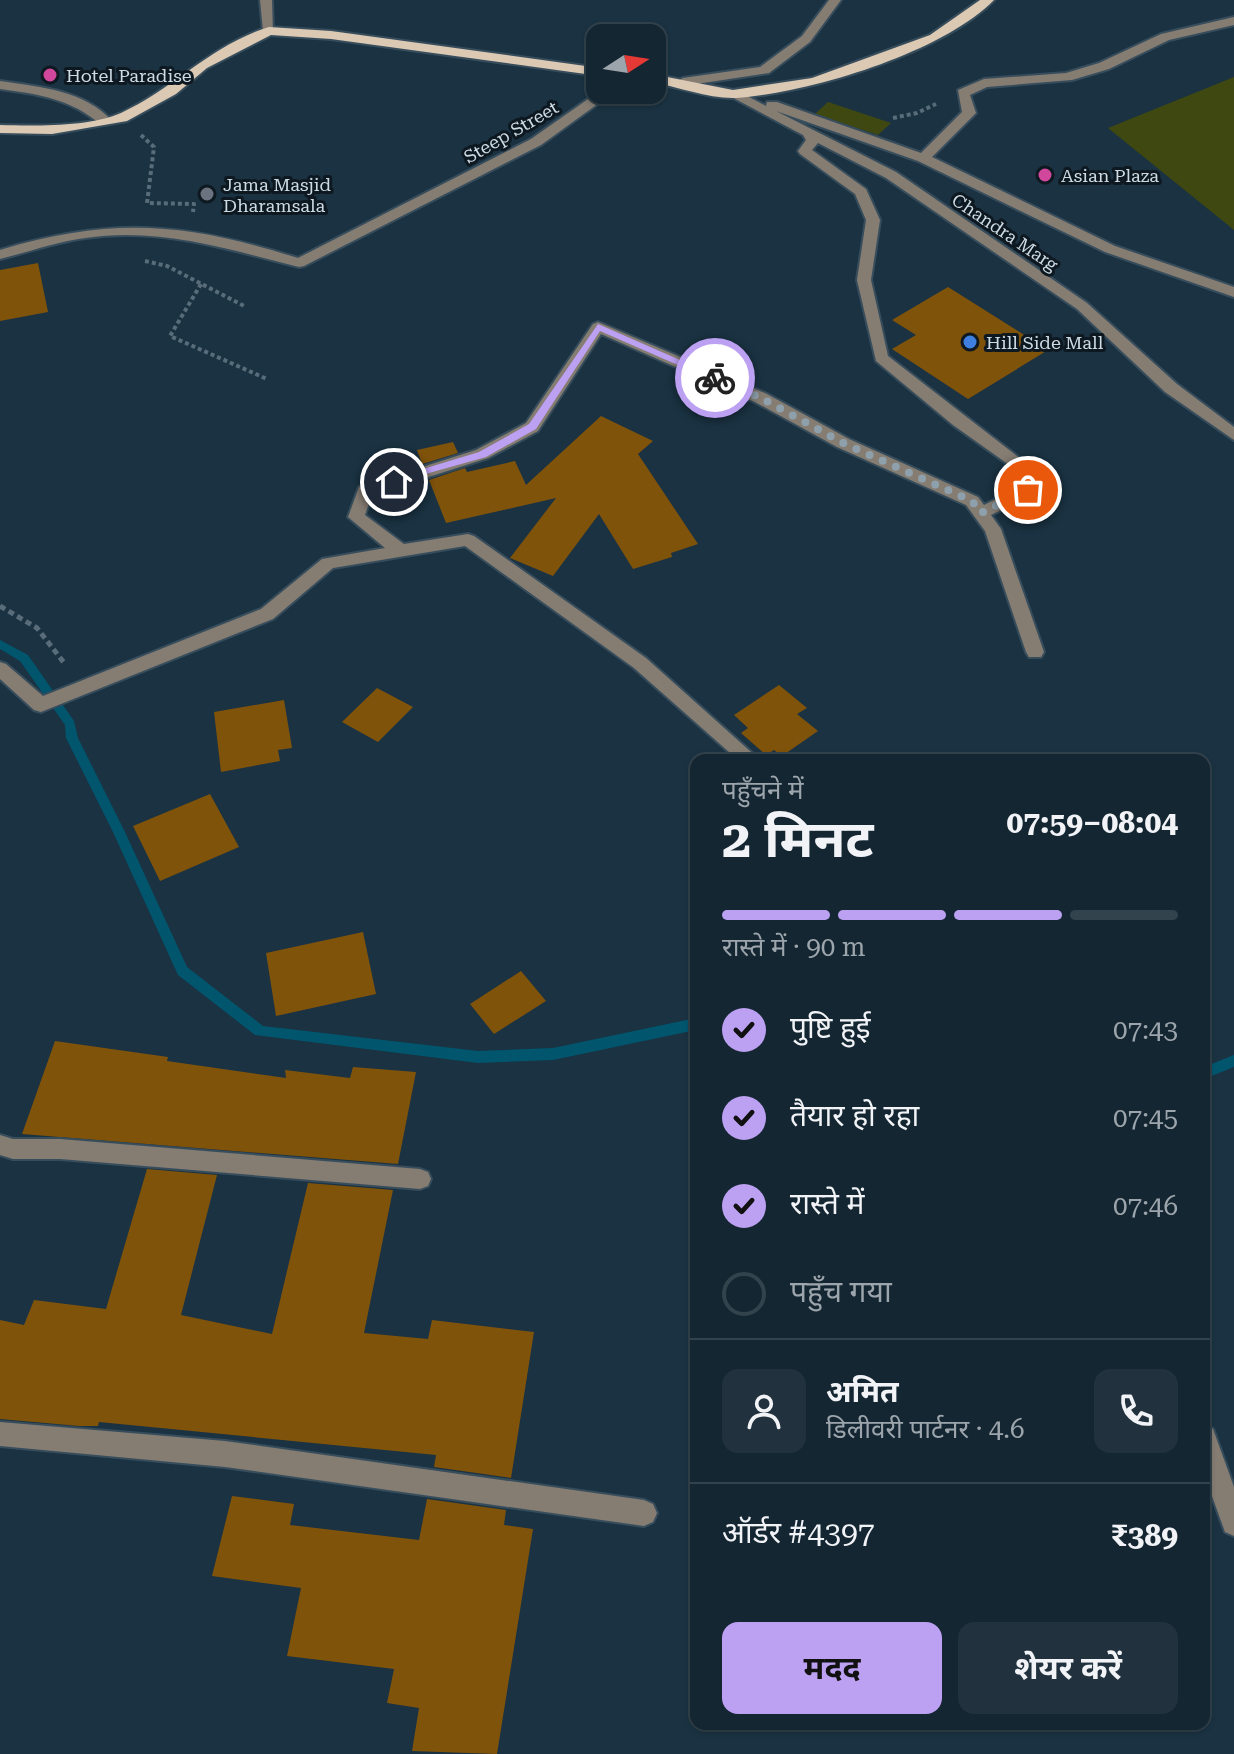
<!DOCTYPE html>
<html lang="hi">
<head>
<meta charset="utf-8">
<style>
  :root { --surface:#142632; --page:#21323e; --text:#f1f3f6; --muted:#9da5ac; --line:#33434d; --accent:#bca0f2 }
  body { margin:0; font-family:"Roboto Serif","Noto Sans Devanagari",serif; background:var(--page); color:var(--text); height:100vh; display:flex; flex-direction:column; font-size:30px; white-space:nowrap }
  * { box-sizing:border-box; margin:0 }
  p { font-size:26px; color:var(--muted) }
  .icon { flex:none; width:44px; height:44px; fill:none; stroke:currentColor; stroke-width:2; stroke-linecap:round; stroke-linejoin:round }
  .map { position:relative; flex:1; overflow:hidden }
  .side { position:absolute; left:690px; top:754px; width:520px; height:976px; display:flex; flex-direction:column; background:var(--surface); border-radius:16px; box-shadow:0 2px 6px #0004,0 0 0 2px var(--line) }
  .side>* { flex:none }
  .needle { width:52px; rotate:78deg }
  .controls { position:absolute; left:586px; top:24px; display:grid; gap:16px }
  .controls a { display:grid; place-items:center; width:80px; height:80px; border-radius:16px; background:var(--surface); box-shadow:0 2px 6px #0004,0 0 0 2px var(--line); font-size:40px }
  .pin { position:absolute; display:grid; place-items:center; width:68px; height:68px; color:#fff; margin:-34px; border:4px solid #fff; border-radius:50%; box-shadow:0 2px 8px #0007 }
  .courier { position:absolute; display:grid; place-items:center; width:80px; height:80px; margin:-40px; border:6px solid #bca0f2; border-radius:50%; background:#fff; color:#222; box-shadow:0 2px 10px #0007 }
  .overview em { font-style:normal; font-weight:700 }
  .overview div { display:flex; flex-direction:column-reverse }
  .overview { display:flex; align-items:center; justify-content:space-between; height:136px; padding:0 32px }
  h1 { font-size:52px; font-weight:700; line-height:60px }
  .bar { display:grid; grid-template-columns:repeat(4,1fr); gap:12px 8px; align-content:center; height:96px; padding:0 32px }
  .bar i { height:10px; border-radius:6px; background:var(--line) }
  .bar .current { background:var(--accent) }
  .bar p { grid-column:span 4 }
  .line { display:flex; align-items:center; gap:20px; padding:0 32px; border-top:2px solid var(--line) }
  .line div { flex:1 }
  .round { display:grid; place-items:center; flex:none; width:84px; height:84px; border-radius:16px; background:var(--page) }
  ol { padding:0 32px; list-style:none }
  li { display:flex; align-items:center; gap:24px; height:88px }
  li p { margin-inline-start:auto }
  li .icon { padding:8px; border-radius:50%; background:var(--accent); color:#111; stroke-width:4 }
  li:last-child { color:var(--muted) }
  li i { width:44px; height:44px; border:4px solid var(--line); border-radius:50% }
  .cta { display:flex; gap:16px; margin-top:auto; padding:16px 32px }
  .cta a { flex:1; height:92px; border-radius:16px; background:var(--accent); color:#111; font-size:32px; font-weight:700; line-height:92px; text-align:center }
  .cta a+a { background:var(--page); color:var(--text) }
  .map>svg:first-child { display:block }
  .green { fill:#3f4811 }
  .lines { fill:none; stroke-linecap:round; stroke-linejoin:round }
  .stream { fill:#01566e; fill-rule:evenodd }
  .building { fill:#80530b }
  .minor-casing { stroke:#374d5c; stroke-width:4 }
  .major-casing { stroke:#374d5c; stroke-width:4 }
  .path-far1 { stroke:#586c7a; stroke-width:4; stroke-dasharray:4 3; stroke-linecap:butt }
  .path { stroke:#586c7a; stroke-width:5; stroke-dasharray:6 4; stroke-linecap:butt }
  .minor { fill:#857c72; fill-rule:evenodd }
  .major { fill:#dcc9b4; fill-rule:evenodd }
  .route { fill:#bca0f2 }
  .done { stroke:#8ea0ac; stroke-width:8; stroke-dasharray:0 14.4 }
  .hotel-dot { fill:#d1479c; stroke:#0e1820; stroke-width:3 }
  .worship-dot { fill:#6b7280; stroke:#0e1820; stroke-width:3 }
  .shop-dot { fill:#3f7fe0; stroke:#0e1820; stroke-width:3 }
  .labels { text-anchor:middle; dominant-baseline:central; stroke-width:6; stroke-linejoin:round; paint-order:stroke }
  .far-poi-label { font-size:18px; fill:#cddbe5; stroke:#0e1820; text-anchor:start }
  .far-street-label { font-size:18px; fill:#cddbe5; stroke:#0e1820 }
</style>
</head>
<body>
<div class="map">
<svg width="1234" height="1754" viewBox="0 0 1234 1754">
  <rect width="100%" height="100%" fill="#1a3242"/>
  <g class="green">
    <path d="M1234,77V230L1108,128Z"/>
    <path d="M828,102L891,123L878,135L815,114Z"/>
  </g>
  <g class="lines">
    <g class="stream">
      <path d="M0,640L28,655L74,721L78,738L125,832L187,967L263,1026L478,1051L553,1048L696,1018V1030L553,1060L478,1063L255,1035L178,975L113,832L66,738L65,725L20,661L0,649Z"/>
      <path d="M1234,1055V1067L1209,1077L1204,1075V1063L1209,1065Z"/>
    </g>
  </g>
  <g class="building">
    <path d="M38,263L48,312L0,321V270Z"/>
    <path d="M948,287L1048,350L968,399L892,349L916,335L892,320Z"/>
    <path d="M601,416L653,441L638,454L698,544L671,553L672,557L633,569L599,514L553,576L510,558L556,498L446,523L429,480L465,468L467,472L515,461L526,485Z"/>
    <path d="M453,442L458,453L422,464L417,450Z"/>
    <path d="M779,685L807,708L797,714L818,731L782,756L774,750L766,755L741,733L748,728L734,715Z"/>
    <path d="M377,688L413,707L378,742L342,722Z"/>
    <path d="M284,700L292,748L278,750L280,761L221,772L214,712Z"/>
    <path d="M210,794L239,847L160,881L133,826Z"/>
    <path d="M363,932L376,994L276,1016L266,953Z"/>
    <path d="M521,971L546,1001L494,1034L470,1004Z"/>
    <path d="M55,1041L168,1057L167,1061L286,1078L285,1070L350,1078L353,1067L416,1072L398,1164L22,1134Z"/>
    <path d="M147,1169L217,1175L181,1315L272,1334L308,1183L393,1190L364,1333L428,1339L432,1320L534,1332L511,1478L434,1467L436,1455L99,1422L98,1426H79L0,1419V1320L24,1325L34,1300L106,1309Z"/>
    <path d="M232,1496L294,1504L290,1525L419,1540L427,1499L506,1510L504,1525L533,1529L497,1754L412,1751L419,1708L387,1703L394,1669L287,1656L301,1588L212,1576Z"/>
  </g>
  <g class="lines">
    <g class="minor-casing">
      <g id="minor">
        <path d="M260,0H272L273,34L263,31Z"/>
        <path d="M829,0H841L810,42L769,73L683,86L676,82L683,78L760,67L802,36Z"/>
        <path d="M1234,17V25L1169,40L1109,69L1072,80L987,87L970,95L976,113L932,157L1115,246L1234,287V297L1105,252L918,161L776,111L896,172L1087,303L1177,384L1234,427V440L1165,392L1077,309L886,178L818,143L812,150L866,189L880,220L871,280L888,356L1035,470L1034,494L991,515L1001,529L1044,652L1041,657H1029L1026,652L985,531L966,505L837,447L755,402L601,334L538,431L488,458L372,495L365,515L404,544L468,534L474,536L646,658L760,760H738L634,668L465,546L333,568L273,619L41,712L34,710L0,679V662L6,664L43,696L261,609L322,559L385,548L348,517L359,487L476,450L526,423L593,324L598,322L767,394L849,439L978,497L984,505L1020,487L1019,472L953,425L876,361L857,280L866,220L855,194L800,154L798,151L806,140L803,135L726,94L738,91L766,106L767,102H777L921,153L962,112L958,90L984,79L1066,73L1099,63L1161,34Z"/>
        <path d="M0,81C40,87 85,90 113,122L101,125C72,99 38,94 0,89Z"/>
        <path d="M601,90H617L541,145L304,266L299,267C227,249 160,227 85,238C56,242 28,252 0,259V250C113,216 187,223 298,258L531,139Z"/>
        <path d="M0,1135L13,1139H60L420,1169L428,1172L431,1179L428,1186L420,1189L60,1159H13L0,1155Z"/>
        <path d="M0,1422L225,1441L644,1500L653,1504L657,1513L653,1522L644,1526L225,1467L0,1446Z"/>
        <path d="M1204,1426L1213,1429L1234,1487V1536L1225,1532L1204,1474Z"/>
      </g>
    </g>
    <g class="major-casing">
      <g id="major">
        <path d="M980,0H994C942,53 809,93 736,98C710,99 678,87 652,82V74L733,90L812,78L930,35Z"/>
        <path d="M269,27L331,31L600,68V76L331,39L271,35L207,68L176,94L127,121L52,134L0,133V125C34,126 90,127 121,113C173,89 213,44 269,27Z"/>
      </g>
    </g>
    <g class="path-far1">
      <path d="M893,118L917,113L936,104"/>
      <path d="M141,135L154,147L147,203L194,204L193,212"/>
      <path d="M145,261L167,266L246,307"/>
      <path d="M201,284L170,336L267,379"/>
    </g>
    <path class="path" d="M0,606L37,628L65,664"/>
    <use href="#minor" class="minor"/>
    <use href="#major" class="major"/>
  </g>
  <path class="route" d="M598,324L721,378L712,380L600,331L536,429L486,457L390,484V479L479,452L529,424Z"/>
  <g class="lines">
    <path class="done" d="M715,378L761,398L843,443L972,501L981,513L1028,490"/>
  </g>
  <g class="hotel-dot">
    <circle cx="50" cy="75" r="8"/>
    <circle cx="1045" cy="175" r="8"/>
  </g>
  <circle class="worship-dot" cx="207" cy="194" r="8"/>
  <circle class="shop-dot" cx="970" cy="342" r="8"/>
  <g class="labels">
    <g class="far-poi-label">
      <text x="66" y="75">Hotel Paradise</text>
      <text x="1061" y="175">Asian Plaza</text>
      <text x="223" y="184">Jama Masjid<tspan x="223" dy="21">Dharamsala</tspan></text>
      <text x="986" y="342">Hill Side Mall</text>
    </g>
    <g class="far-street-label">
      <text transform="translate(511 132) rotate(-30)">Steep Street</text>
      <text transform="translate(1005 232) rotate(34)">Chandra Marg</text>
    </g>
  </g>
</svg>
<div class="controls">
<a><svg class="needle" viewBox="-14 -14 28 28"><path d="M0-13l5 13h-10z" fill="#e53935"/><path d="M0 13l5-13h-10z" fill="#9da5ac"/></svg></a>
</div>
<div class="pin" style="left:1028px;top:490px;background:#ea580c"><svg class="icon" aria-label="bag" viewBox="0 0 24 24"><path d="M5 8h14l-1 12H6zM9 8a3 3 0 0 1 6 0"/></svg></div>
<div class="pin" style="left:394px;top:482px;background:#1f2937"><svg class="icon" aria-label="home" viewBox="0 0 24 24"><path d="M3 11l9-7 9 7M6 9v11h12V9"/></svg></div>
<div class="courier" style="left:715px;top:378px"><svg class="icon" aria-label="bike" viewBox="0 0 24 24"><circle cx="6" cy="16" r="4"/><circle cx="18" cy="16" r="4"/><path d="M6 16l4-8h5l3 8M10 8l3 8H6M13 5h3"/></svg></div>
<section class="side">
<div class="overview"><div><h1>2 मिनट</h1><p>पहुँचने में</p></div><em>07:59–08:04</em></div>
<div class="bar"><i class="current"></i><i class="current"></i><i class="current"></i><i></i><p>रास्ते में · 90 m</p></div>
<ol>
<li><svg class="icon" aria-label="check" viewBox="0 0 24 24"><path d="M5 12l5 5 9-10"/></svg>पुष्टि हुई<p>07:43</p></li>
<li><svg class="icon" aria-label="check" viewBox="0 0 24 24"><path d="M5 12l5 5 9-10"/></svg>तैयार हो रहा<p>07:45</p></li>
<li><svg class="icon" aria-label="check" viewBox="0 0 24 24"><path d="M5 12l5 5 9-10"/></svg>रास्ते में<p>07:46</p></li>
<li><i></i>पहुँच गया</li>
</ol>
<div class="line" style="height:144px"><a class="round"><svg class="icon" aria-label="person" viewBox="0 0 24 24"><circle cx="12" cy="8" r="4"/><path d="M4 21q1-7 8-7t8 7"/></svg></a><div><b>अमित</b><p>डिलीवरी पार्टनर · 4.6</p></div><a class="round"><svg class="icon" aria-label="phone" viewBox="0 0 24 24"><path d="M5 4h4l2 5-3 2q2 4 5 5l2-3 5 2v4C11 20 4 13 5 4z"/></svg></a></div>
<div class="line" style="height:104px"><div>ऑर्डर #4397</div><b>₹389</b></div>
<div class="cta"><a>मदद</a><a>शेयर करें</a></div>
</section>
</div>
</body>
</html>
